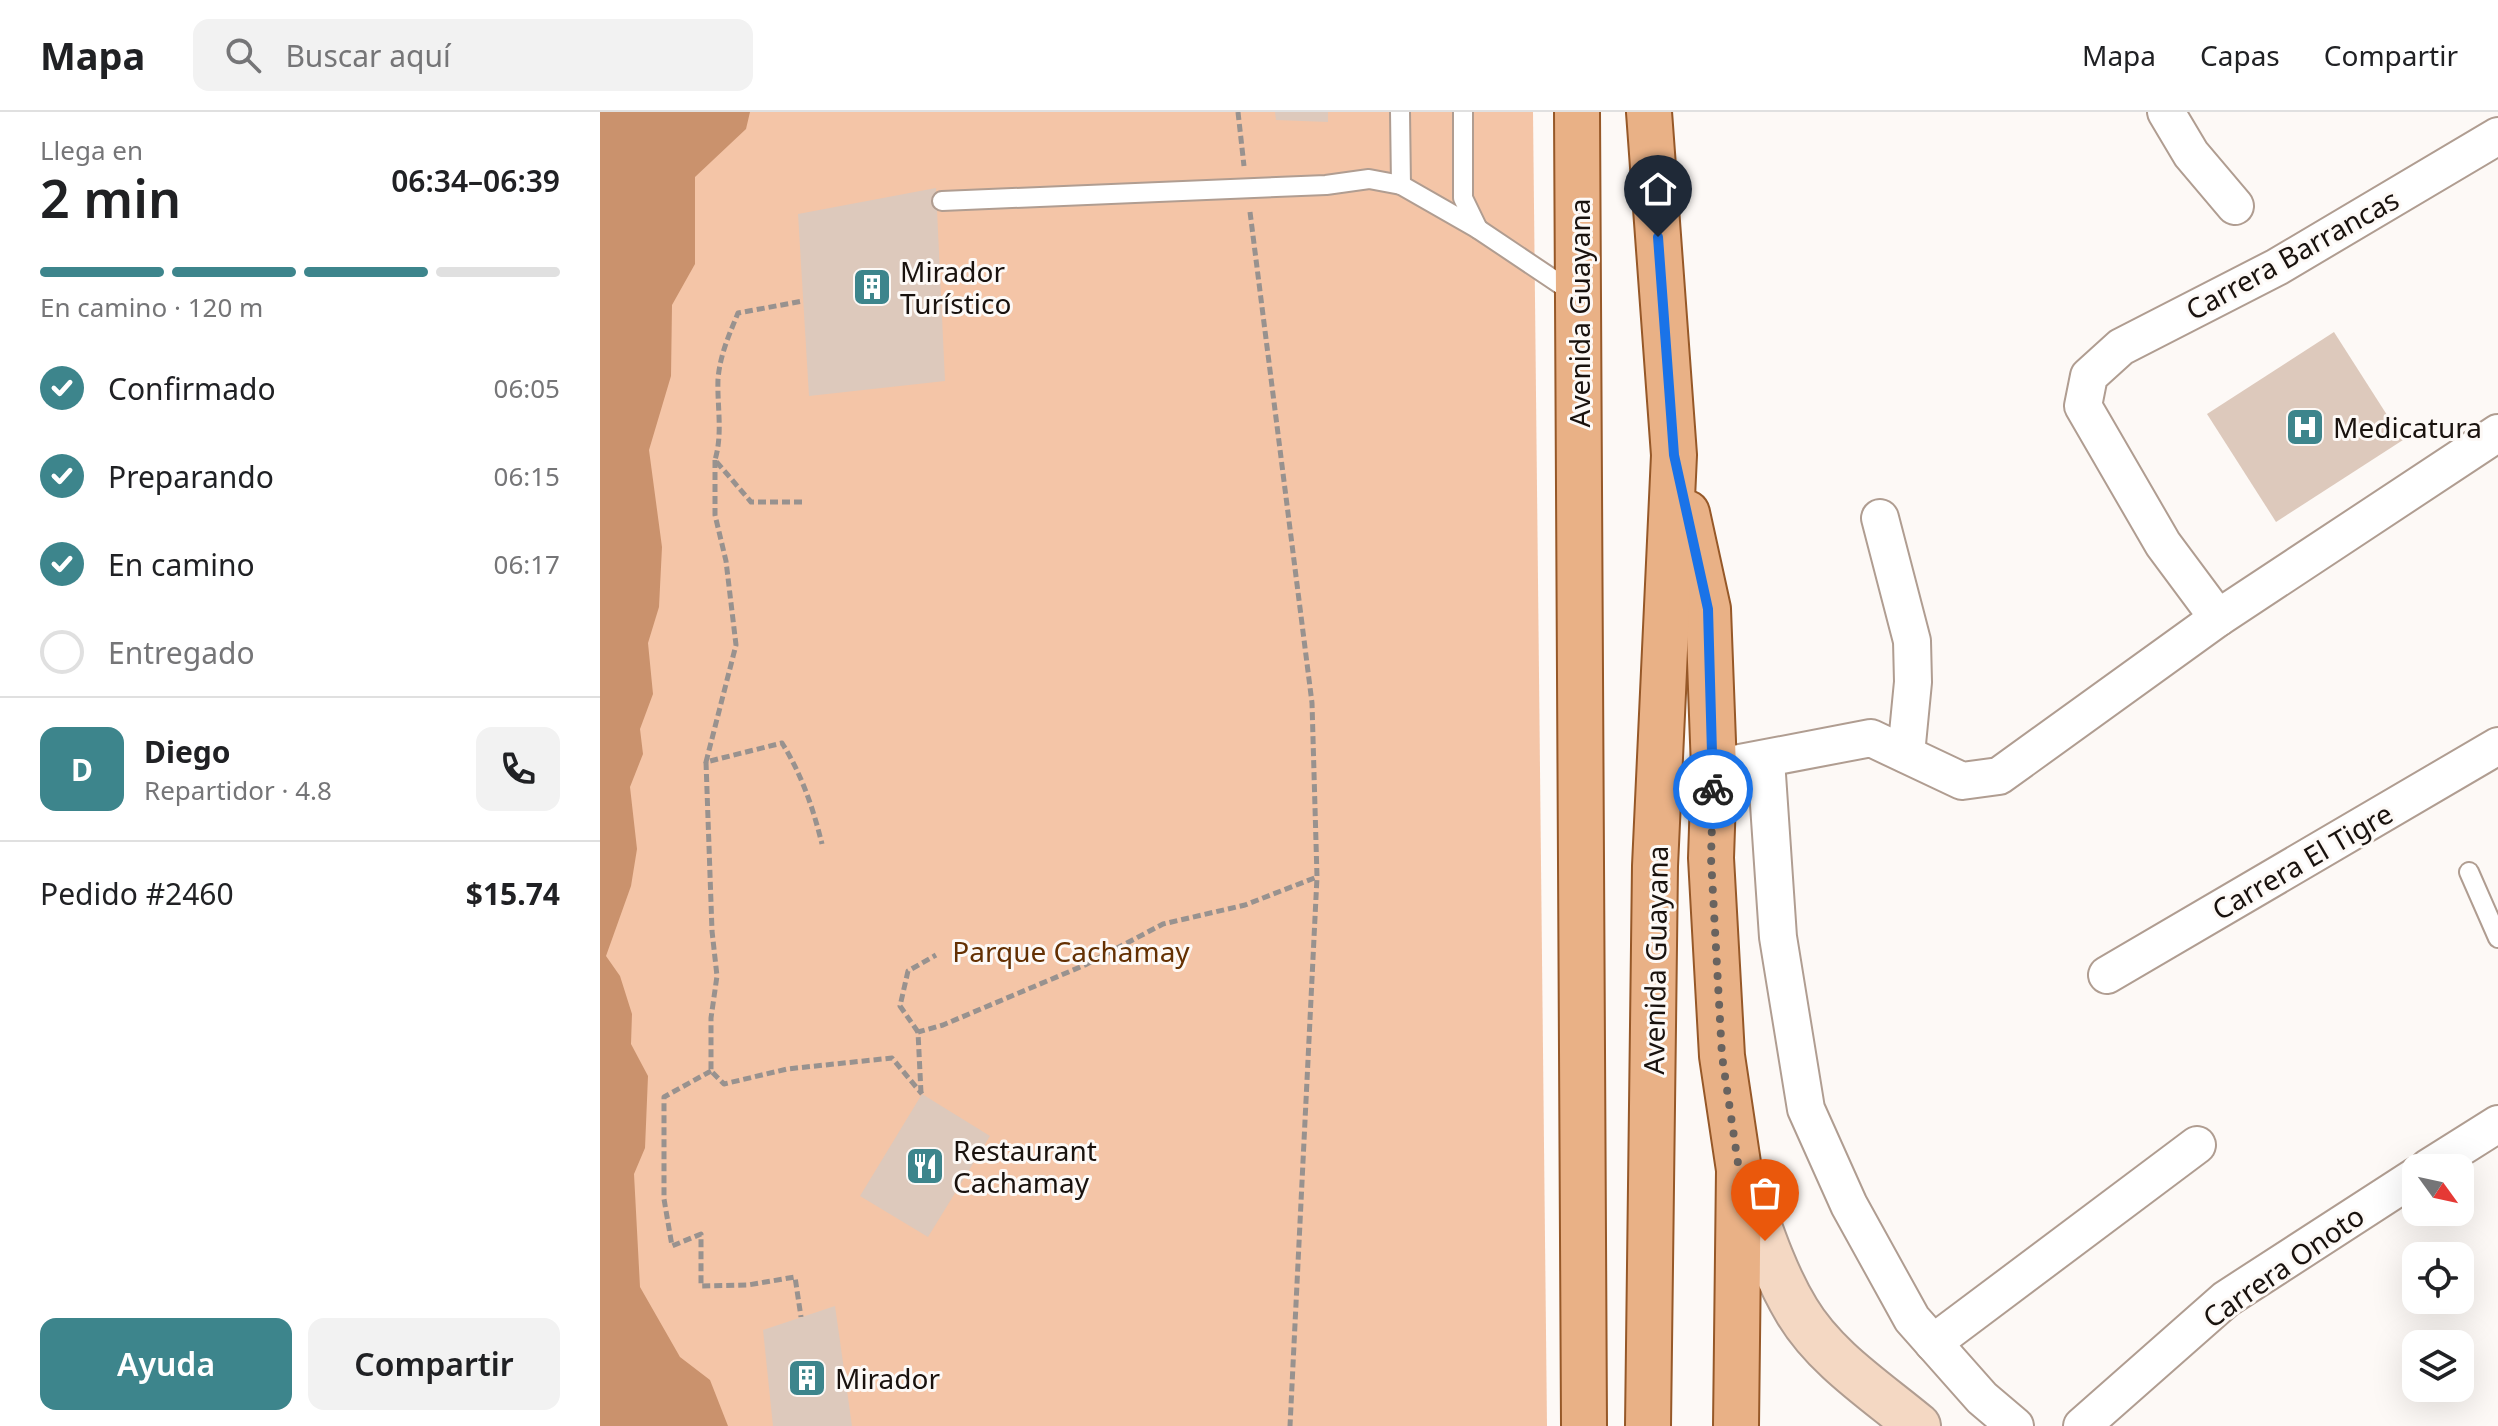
<!DOCTYPE html>
<html lang="es">
<head>
<meta charset="utf-8">
<style>
  :root { --surface:#fff; --page:#f2f2f2; --text:#202124; --muted:#757577; --line:#e0e0e0; --accent:#3d858c }
  body { margin:0; font-family:"Noto Sans",sans-serif; background:var(--page); color:var(--text); height:100vh; display:flex; flex-direction:column; font-size:30px; white-space:nowrap }
  * { box-sizing:border-box; margin:0 }
  p { font-size:26px; color:var(--muted) }
  .icon { flex:none; width:44px; height:44px; fill:none; stroke:currentColor; stroke-width:2; stroke-linecap:round; stroke-linejoin:round }
  .map { position:relative; flex:1; overflow:hidden }
  .panel { display:flex; flex-direction:column; background:var(--surface); width:600px }
  .panel>* { flex:none }
  .needle { width:52px; rotate:123deg }
  .buttons { position:absolute; left:1802px; top:1042px; display:grid; gap:16px }
  .buttons a { display:grid; place-items:center; width:72px; height:72px; border-radius:16px; background:var(--surface); box-shadow:0 8px 32px #0002; font-size:40px }
  .pin { position:absolute; display:grid; place-items:center; width:68px; height:68px; color:#fff; margin:-82px -34px; border-radius:50% 50% 50% 0; rotate:-45deg; box-shadow:0 0 8px #0007 }
  .pin .icon { rotate:45deg }
  .courier { position:absolute; display:grid; place-items:center; width:80px; height:80px; margin:-40px; border:6px solid #1a73e8; border-radius:50%; background:#fff; color:#222; box-shadow:0 2px 10px #0007 }
  .overview em { font-style:normal; font-weight:600 }
  .overview div { display:flex; flex-direction:column-reverse }
  .overview { display:flex; align-items:center; justify-content:space-between; height:136px; padding:0 40px }
  h1 { font-size:52px; font-weight:600; line-height:60px }
  .bar { display:grid; grid-template-columns:repeat(4,1fr); gap:12px 8px; align-content:center; height:96px; padding:0 40px }
  .bar i { height:10px; border-radius:6px; background:var(--line) }
  .bar .active { background:var(--accent) }
  .bar p { grid-column:span 4 }
  .line { display:flex; align-items:center; gap:20px; padding:0 40px; border-top:2px solid var(--line) }
  .line div { flex:1 }
  .round { display:grid; place-items:center; flex:none; width:84px; height:84px; border-radius:16px; background:var(--page) }
  ol { padding:0 40px; list-style:none }
  li { display:flex; align-items:center; gap:24px; height:88px }
  li p { margin-inline-start:auto }
  li .icon { padding:8px; border-radius:50%; background:var(--accent); color:#fff; stroke-width:4 }
  li:last-child { color:var(--muted) }
  li i { width:44px; height:44px; border:4px solid var(--line); border-radius:50% }
  .action { display:flex; gap:16px; margin-top:auto; padding:16px 40px }
  .action a { flex:1; height:92px; border-radius:16px; background:var(--accent); color:#fff; font-size:32px; font-weight:600; line-height:92px; text-align:center }
  .action a+a { background:var(--page); color:var(--text) }
  header { display:flex; align-items:center; gap:48px; box-sizing:border-box; height:112px; padding:0 40px; background:var(--surface); border-bottom:2px solid var(--line) }
  header strong { font-size:38px }
  nav { display:flex; gap:44px; margin-inline-start:auto; font-size:28px }
  .search { width:560px; height:72px; background:var(--page); display:flex; align-items:center; gap:20px; box-sizing:border-box; padding:0 28px; border-radius:16px; color:var(--muted); font-size:30px }
  main { display:flex; flex:1; min-height:0 }
  .map>svg:first-child { display:block }
  .green { fill:#f4c5a7 }
  .water { fill:#ca926d }
  .building { fill:#ddc9bc }
  .lines { fill:none; stroke-linecap:round; stroke-linejoin:round }
  .service-casing { stroke:#b09d91; stroke-width:22 }
  .minor-casing { stroke:#b09d91; stroke-width:40 }
  .secondary-casing { stroke:#b09d91; stroke-width:48 }
  .primary-casing { stroke:#965828; stroke-width:48 }
  .path { stroke:#98928f; stroke-width:5; stroke-dasharray:8 4; stroke-linecap:butt }
  .service { stroke:#fff; stroke-width:18 }
  .minor { stroke:#fff; stroke-width:36 }
  .secondary { stroke:#f4d8c3; stroke-width:44 }
  .primary { stroke:#e9b186; stroke-width:44 }
  .done { stroke:#69635f; stroke-width:8; stroke-dasharray:0 14.4 }
  .route { stroke:#1a73e8; stroke-width:10 }
  .labels { text-anchor:middle; dominant-baseline:central; stroke-width:6; stroke-linejoin:round; paint-order:stroke }
  .street-label { font-size:28px; fill:#19120e; stroke:#fdf9f6 }
  .poi-label { font-size:28px; fill:#19120e; stroke:#fdf9f6; text-anchor:start }
  .park-label { font-size:28px; fill:#643002; stroke:#fdf9f6 }
</style>
</head>
<body>
<header>
<strong>Mapa</strong>
<div class="search"><svg class="icon" aria-label="search" viewBox="0 0 24 24"><circle cx="10" cy="10" r="6"/><path d="M15 15l6 6"/></svg>Buscar aquí</div>
<nav><a>Mapa</a><a>Capas</a><a>Compartir</a></nav>
</header>
<main>
<section class="panel">
<div class="overview"><div><h1>2 min</h1><p>Llega en</p></div><em>06:34–06:39</em></div>
<div class="bar"><i class="active"></i><i class="active"></i><i class="active"></i><i></i><p>En camino · 120 m</p></div>
<ol>
<li><svg class="icon" aria-label="check" viewBox="0 0 24 24"><path d="M5 12l5 5 9-10"/></svg>Confirmado<p>06:05</p></li>
<li><svg class="icon" aria-label="check" viewBox="0 0 24 24"><path d="M5 12l5 5 9-10"/></svg>Preparando<p>06:15</p></li>
<li><svg class="icon" aria-label="check" viewBox="0 0 24 24"><path d="M5 12l5 5 9-10"/></svg>En camino<p>06:17</p></li>
<li><i></i>Entregado</li>
</ol>
<div class="line" style="height:144px"><b class="round" style="background:var(--accent);color:#fff">D</b><div><b>Diego</b><p>Repartidor · 4.8</p></div><a class="round"><svg class="icon" aria-label="phone" viewBox="0 0 24 24"><path d="M5 4h4l2 5-3 2q2 4 5 5l2-3 5 2v4C11 20 4 13 5 4z"/></svg></a></div>
<div class="line" style="height:104px"><div>Pedido #2460</div><b>$15.74</b></div>
<div class="action"><a>Ayuda</a><a>Compartir</a></div>
</section>
<div class="map">
<svg width="1898" height="1314" viewBox="0 0 1898 1314">
  <rect width="100%" height="100%" fill="#fdf9f6"/>
  <path class="green" d="M38,0H933L947,1314H70L0,1235V516Z"/>
  <path class="water" d="M0,0H150L146,17L95,65V152L72,193L71,264L49,338L62,435L59,495L48,531L53,582L40,617L43,642L30,675L37,737L31,774L6,844L20,864L32,902L31,932L48,964L45,1036L34,1062L40,1175L80,1245L110,1268L128,1314H0Z"/>
  <g class="building">
    <path d="M675,0H728V10L676,8Z"/>
    <path d="M336,76L345,269L209,284L198,102Z"/>
    <path d="M1734,220L1803,328L1676,410L1607,302Z"/>
    <path d="M322,982L390,1024L328,1125L260,1084Z"/>
    <path d="M235,1194L252,1314H173L163,1218Z"/>
  </g>
  <g class="lines">
    <g class="service-casing">
      <g id="service">
        <path d="M800,0L801,73"/>
        <path d="M863,0V86L878,117"/>
        <path d="M342,89L726,73L769,67L801,73L878,117L975,182"/>
        <path d="M1869,760L1898,826"/>
      </g>
    </g>
    <g class="minor-casing">
      <g id="minor">
        <path d="M1566,0L1591,42L1635,94"/>
        <path d="M1280,406L1312,529L1313,570L1306,642"/>
        <path d="M1618,506L1563,432L1483,294L1489,264L1521,235L1677,155L1898,24"/>
        <path d="M1166,648L1178,825L1206,997L1249,1093L1312,1207L1382,1286L1415,1314"/>
        <path d="M1114,656L1271,626L1362,669L1399,664L1618,506L1898,321"/>
        <path d="M1507,863L1898,634"/>
        <path d="M1828,1056L1898,1012"/>
        <path d="M1333,1231L1597,1033"/>
        <path d="M1482,1314L1626,1187L1816,1064"/>
      </g>
    </g>
    <g class="secondary-casing">
      <path id="secondary" d="M1140,1060C1157,1107 1171,1156 1197,1199C1225,1246 1276,1279 1318,1314"/>
    </g>
    <g class="primary-casing">
      <g id="primary">
        <path d="M977,0L984,1314"/>
        <path d="M1087,401L1108,497L1114,656L1111,746L1122,944L1139,1058L1136,1314"/>
        <path d="M1048,1314L1055,754L1074,343L1049,0"/>
      </g>
    </g>
    <g class="path">
      <path d="M638,0L644,54"/>
      <path d="M650,100L712,591L717,765L690,1314"/>
      <path d="M115,348V403L126,449L136,533L106,650L182,631C202,663 213,696 222,732"/>
      <path d="M202,390H151L115,348C123,321 117,295 118,267C120,243 129,223 138,201L203,189"/>
      <path d="M106,650L112,819L117,864L111,906V959L124,972L187,957L292,946L322,982"/>
      <path d="M318,920L300,894L308,859L336,843"/>
      <path d="M111,959L64,985V1087L72,1134L101,1122V1174L148,1173L195,1165L201,1205"/>
      <path d="M321,981L318,920L343,913L485,853L563,812L645,793L717,765"/>
    </g>
    <use href="#service" class="service"/>
    <use href="#minor" class="minor"/>
    <use href="#secondary" class="secondary"/>
    <use href="#primary" class="primary"/>
  </g>
  <g class="lines">
    <path class="done" d="M1113,677L1111,746L1122,944L1139,1058L1165,1129"/>
    <path class="route" d="M1058,125L1074,343L1108,497L1113,677"/>
  </g>
  <defs>
    <g id="building-square" transform="scale(2)"><rect x="-9" y="-9" width="18" height="18" rx="4" fill="#3d858c" stroke="#fdf9f6"/><path d="M-4-6H4V6H1V3H-1V6H-4ZM-2.5-4.3h1.7v1.8h-1.7ZM.8-4.3h1.7v1.8H.8ZM-2.5-1h1.7V.8h-1.7ZM.8-1h1.7V.8H.8Z" fill="#fff"/></g>
    <g id="hospital-square" transform="scale(2)"><rect x="-9" y="-9" width="18" height="18" rx="4" fill="#3d858c" stroke="#fdf9f6"/><path d="M-5-5h3v3.5h4V-5h3V5h-3V1.5h-4V5h-3Z" fill="#fff"/></g>
    <g id="restaurant-square" transform="scale(2)"><rect x="-9" y="-9" width="18" height="18" rx="4" fill="#3d858c" stroke="#fdf9f6"/><path d="M-5-6h1v4h1v-4h1v4h1v-4h1v5L-1.5 .5V6h-2V.5L-5-1ZM5-6V6H3V1.5H1.5Q1.5-4 5-6Z" fill="#fff"/></g>
  </defs>
  <g fill-rule="evenodd">
    <use href="#building-square" x="272" y="175"/>
    <use href="#hospital-square" x="1705" y="315"/>
    <use href="#restaurant-square" x="325" y="1054"/>
    <use href="#building-square" x="207" y="1266"/>
  </g>
  <g class="labels">
    <g class="street-label">
      <text transform="translate(1692 142) rotate(-29)">Carrera Barrancas</text>
      <text transform="translate(979 201) rotate(-90)">Avenida Guayana</text>
      <text transform="translate(1702 749) rotate(-30)">Carrera El Tigre</text>
      <text transform="translate(1055 848) rotate(-89)">Avenida Guayana</text>
      <text transform="translate(1683 1154) rotate(-35)">Carrera Onoto</text>
    </g>
    <g class="poi-label">
      <text x="300" y="159">Mirador<tspan x="300" dy="32">Turístico</tspan></text>
      <text x="1733" y="315">Medicatura</text>
      <text x="353" y="1038">Restaurant<tspan x="353" dy="32">Cachamay</tspan></text>
      <text x="235" y="1266">Mirador</text>
    </g>
    <g class="park-label">
      <text x="471" y="839">Parque Cachamay</text>
    </g>
  </g>
</svg>
<div class="buttons">
<a><svg class="needle" viewBox="-14 -14 28 28"><path d="M0-13l5 13h-10z" fill="#e53935"/><path d="M0 13l5-13h-10z" fill="#757577"/></svg></a>
<a><svg class="icon" aria-label="locate" viewBox="0 0 24 24"><circle cx="12" cy="12" r="6"/><path d="M12 2v4M12 18v4M2 12h4M18 12h4"/></svg></a>
<a><svg class="icon" aria-label="layers" viewBox="0 0 24 24"><path d="M12 4l9 5-9 5-9-5zM3 14l9 5 9-5"/></svg></a>
</div>
<div class="pin" style="left:1165px;top:1129px;background:#ea580c"><svg class="icon" aria-label="bag" viewBox="0 0 24 24"><path d="M5 8h14l-1 12H6zM9 8a3 3 0 0 1 6 0"/></svg></div>
<div class="pin" style="left:1058px;top:125px;background:#1f2937"><svg class="icon" aria-label="home" viewBox="0 0 24 24"><path d="M3 11l9-7 9 7M6 9v11h12V9"/></svg></div>
<div class="courier" style="left:1113px;top:677px"><svg class="icon" aria-label="bike" viewBox="0 0 24 24"><circle cx="6" cy="16" r="4"/><circle cx="18" cy="16" r="4"/><path d="M6 16l4-8h5l3 8M10 8l3 8H6M13 5h3"/></svg></div>
</div>
</main>
</body>
</html>
